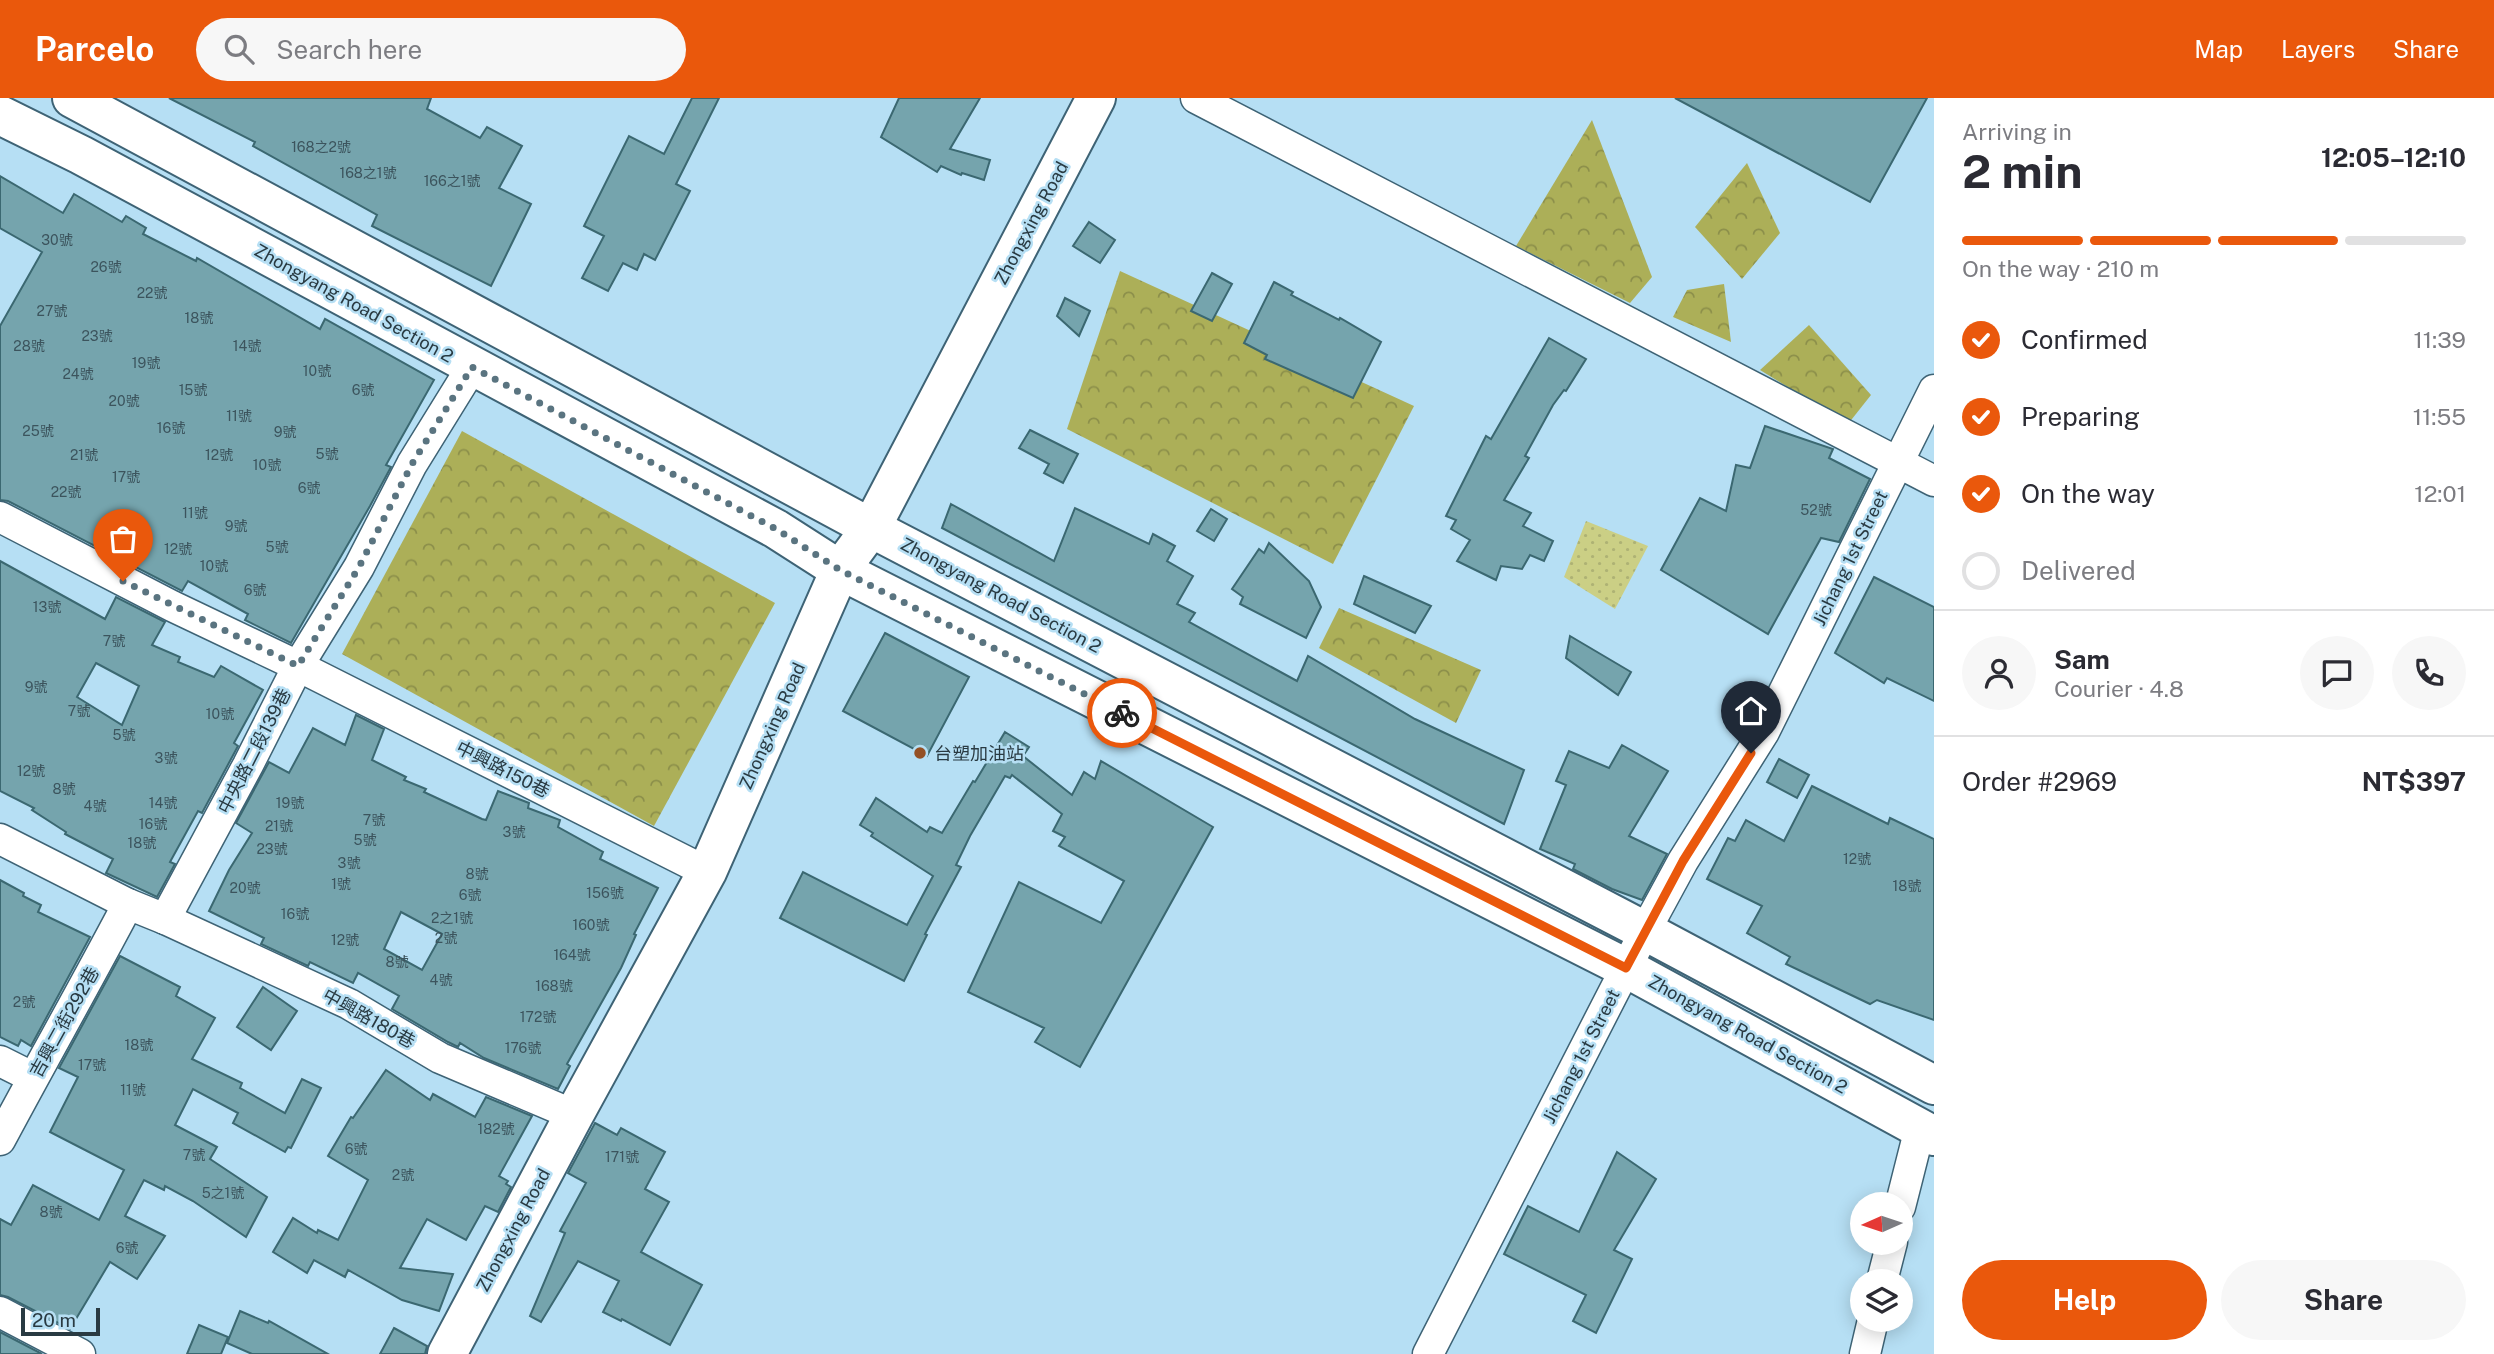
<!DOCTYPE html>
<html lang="en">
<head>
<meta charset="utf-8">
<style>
  :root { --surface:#fff; --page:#f7f7f7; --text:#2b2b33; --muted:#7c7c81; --line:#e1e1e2; --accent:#ea580c }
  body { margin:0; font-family:"Public Sans","Noto Sans TC",sans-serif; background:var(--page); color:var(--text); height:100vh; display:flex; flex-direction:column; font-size:26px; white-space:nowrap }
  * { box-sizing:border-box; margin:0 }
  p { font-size:23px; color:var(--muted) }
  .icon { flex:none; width:38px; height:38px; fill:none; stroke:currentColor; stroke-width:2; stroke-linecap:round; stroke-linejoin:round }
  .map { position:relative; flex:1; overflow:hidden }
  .side { display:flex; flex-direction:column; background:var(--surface); width:560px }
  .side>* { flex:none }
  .needle { width:46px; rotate:267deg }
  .fabs { position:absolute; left:1850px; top:1094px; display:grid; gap:14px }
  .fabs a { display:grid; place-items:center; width:63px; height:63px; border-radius:50%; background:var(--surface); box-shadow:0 4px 18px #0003; font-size:35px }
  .scale { position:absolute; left:21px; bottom:18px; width:79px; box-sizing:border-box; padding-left:7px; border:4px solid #293a42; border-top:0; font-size:19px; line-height:24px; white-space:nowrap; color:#293a42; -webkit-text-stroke:5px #b6dff4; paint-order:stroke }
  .pin { position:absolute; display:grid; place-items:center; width:60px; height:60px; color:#fff; margin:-72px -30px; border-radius:50% 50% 50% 0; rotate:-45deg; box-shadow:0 0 7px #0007 }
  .pin .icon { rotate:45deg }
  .courier { position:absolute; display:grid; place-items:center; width:70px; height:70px; margin:-35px; border:5px solid #ea580c; border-radius:50%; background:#fff; color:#222; box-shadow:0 2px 9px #0007 }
  .headline em { font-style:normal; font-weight:700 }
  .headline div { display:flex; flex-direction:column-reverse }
  .headline { display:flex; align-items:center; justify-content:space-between; height:119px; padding:0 28px }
  h1 { font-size:46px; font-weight:700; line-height:52px }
  .bar { display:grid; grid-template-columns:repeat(4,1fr); gap:10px 7px; align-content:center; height:84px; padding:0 28px }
  .bar i { height:9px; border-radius:5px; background:var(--line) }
  .bar .current { background:var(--accent) }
  .bar p { grid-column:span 4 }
  .line { display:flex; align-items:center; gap:18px; padding:0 28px; border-top:2px solid var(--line) }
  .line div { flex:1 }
  .round { display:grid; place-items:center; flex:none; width:74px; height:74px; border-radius:37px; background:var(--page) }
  ol { padding:0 28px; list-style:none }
  li { display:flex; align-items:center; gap:21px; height:77px }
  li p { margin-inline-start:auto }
  li .icon { padding:7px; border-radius:50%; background:var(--accent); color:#fff; stroke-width:4 }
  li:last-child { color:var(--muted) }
  li i { width:38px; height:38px; border:4px solid var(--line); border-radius:50% }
  .action { display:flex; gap:14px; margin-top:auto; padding:14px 28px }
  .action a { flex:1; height:80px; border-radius:42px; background:var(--accent); color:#fff; font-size:28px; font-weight:700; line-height:80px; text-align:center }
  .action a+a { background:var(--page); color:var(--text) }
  header { display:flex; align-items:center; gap:42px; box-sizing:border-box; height:98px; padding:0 35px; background:var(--accent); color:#fff }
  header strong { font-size:33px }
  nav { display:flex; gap:38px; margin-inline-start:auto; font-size:24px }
  .search { width:490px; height:63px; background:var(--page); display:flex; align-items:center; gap:18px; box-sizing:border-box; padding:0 24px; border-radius:38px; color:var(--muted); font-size:26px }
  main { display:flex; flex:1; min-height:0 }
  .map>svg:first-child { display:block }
  .grass { fill:url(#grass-dots) }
  .forest { fill:url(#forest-crowns) }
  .building { fill:#75a4ad; stroke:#3b6871; stroke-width:2; fill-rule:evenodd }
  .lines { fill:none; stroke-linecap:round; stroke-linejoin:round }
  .street-casing { stroke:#3e6375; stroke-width:33 }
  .secondary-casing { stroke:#3e6375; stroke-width:42 }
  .street { stroke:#fff; stroke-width:30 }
  .secondary { stroke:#fff; stroke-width:38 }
  .done { stroke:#5a7480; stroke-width:7; stroke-dasharray:0 12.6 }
  .route { stroke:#ea580c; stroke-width:9 }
  .poi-dot { fill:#945024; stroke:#b6dff4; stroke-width:2.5 }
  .labels { text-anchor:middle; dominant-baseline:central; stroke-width:5; stroke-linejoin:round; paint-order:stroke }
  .number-label { font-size:14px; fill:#3c545d }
  .street-label { font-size:18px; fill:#293a42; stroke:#b6dff4 }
  .poi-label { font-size:18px; fill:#293a42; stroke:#b6dff4; text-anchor:start }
</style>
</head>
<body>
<header>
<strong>Parcelo</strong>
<div class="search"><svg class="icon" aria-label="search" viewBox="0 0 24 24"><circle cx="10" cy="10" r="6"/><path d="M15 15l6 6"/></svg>Search here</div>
<nav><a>Map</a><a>Layers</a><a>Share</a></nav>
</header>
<main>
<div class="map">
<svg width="1934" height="1256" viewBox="0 0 1934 1256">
  <defs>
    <pattern id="grass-dots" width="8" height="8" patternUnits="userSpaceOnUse" patternTransform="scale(1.75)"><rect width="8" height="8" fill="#cbcf85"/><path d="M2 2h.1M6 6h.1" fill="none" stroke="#aeb274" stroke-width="1.8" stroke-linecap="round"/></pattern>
    <pattern id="forest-crowns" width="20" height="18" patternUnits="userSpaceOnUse" patternTransform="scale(1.75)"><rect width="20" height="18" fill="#acaf58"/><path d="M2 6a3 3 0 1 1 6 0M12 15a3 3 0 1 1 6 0" fill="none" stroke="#8c8f4a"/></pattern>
  </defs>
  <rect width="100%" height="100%" fill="#b6dff4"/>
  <path class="grass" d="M1586,423L1648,448L1615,511L1564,479Z"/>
  <g class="forest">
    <path d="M1592,22L1652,179L1630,205L1516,148Z"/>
    <path d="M1747,65L1780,135L1742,181L1695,129Z"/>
    <path d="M1120,173L1414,308L1333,466L1067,331Z"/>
    <path d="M1724,186L1731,244L1673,219L1687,192Z"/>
    <path d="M1809,227L1871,297L1848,326L1760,272Z"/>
    <path d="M462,333L775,505L654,728L342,556Z"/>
    <path d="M1339,510L1481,572L1456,625L1319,550Z"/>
  </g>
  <g class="building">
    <path d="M169,0H431L427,11L480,40L487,29L522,48L499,90L531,106L491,188L372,128L377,117L253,48L255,44Z"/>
    <path d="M692,0H719L676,86L690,93L655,162L644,156L637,172L623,165L608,193L582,180L604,138L584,128L629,38L664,56Z"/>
    <path d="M899,0H980L950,51L990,62L984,82L962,75L961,77L941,68L937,74L881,39Z"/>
    <path d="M1675,0H1927L1870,104Z"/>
    <path d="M0,78L63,115L74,96L122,124L126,118L146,130L143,136L196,163L197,160L320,231L325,221L434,282L386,367L391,369L370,408L291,545L245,522L248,516L188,483L182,493L8,403L0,402V228L42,154L0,130Z"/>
    <path d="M1089,124L1115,142L1100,165L1073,148Z"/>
    <path d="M1212,175L1232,186L1212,223L1191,213Z"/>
    <path d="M1274,184L1293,194L1291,197L1339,222L1340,220L1381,244L1353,300L1265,261L1267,257L1244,245Z"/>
    <path d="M1065,200L1090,213L1079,238L1057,218Z"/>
    <path d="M1549,240L1586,261L1566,293L1564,292L1553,307L1525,358L1529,360L1504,402L1531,415L1523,428L1553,443L1544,463L1530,457L1522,471L1501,468L1496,482L1457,463L1470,442L1451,431L1456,422L1446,418L1486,338L1491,341Z"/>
    <path d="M1765,328L1833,351L1829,360L1870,381L1839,444L1821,440L1768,536L1661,472L1700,400L1726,413L1736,367L1750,370Z"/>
    <path d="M1030,332L1078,356L1063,385L1044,375L1049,366L1019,350Z"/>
    <path d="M951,406L1054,463L1075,410L1149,446L1153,436L1175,448L1167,463L1193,478L1177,506L1195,515L1189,524L1297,583L1308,558L1415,621L1524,672L1504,726L942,430Z"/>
    <path d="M1211,411L1227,421L1214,443L1197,433Z"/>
    <path d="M1269,445L1309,483L1321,509L1306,540L1240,506L1243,499L1232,491L1259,451L1264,455Z"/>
    <path d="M0,463L105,521L116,499L165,524L152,547L180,559L178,564L214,579L221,568L263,592L234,645L238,648L202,715L198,713L170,764L175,766L157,799L106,775L113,761L65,736L66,734L32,712L34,710L0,693ZM96,565L139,588L122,627L77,599Z"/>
    <path d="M1364,478L1431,508L1415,535L1354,506Z"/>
    <path d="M1874,479L1934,509V603L1887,580L1884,585L1835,555Z"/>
    <path d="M885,535L969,579L927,658L843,613Z"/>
    <path d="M1570,538L1631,574L1618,597L1566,560Z"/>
    <path d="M356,617L384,631L372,662L406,679L404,682L426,691L424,694L482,721L486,722L498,693L529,705L528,710L560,722L558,729L603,754L600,761L658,790L634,836L636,837L621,870L567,966L570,968L558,991L484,960L460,945L458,949L448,944L392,911L399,898L358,875L353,885L310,864L308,868L261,846L264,840L209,813L229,772L252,735L236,725L269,664L289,675L313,630L345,647ZM401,814L442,836L422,872L384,851Z"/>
    <path d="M1005,634L1029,649L1023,658L1072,697L1084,674L1095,681L1101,663L1213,729L1080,969L1035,944L1044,930L968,894L1019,784L1101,825L1124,783L1059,748L1065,739L1053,733L1062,716L1012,677L1010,680L1005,678L970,738L956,767L961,769L925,836L927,837L904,883L780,820L803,774L907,827L933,778L871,738L873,735L860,727L876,700L927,734L930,729L942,735L973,683L975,684Z"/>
    <path d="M1622,647L1668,673L1629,738L1667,756L1642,802L1612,791L1573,771L1575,766L1540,751L1566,687L1556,683L1569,653L1609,670Z"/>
    <path d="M1779,661L1809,677L1797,700L1767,684Z"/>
    <path d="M1812,688L1888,726L1890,720L1934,741V922L1877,902L1870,906L1786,866L1790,859L1747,835L1762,808L1707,781L1728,740L1735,743L1746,722L1784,743Z"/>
    <path d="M0,782L24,795L23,798L41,807L38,814L90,839L31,948L21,942L18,948L0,939Z"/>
    <path d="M120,858L180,889L176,898L215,920L192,961L242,985L240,990L285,1015L302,981L321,990L291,1050L288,1049L285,1054L233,1025L238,1015L193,991L175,1027L217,1049L210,1061L267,1099L246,1139L193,1103L165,1088L164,1092L144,1082L125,1118L165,1138L137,1181L110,1164L70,1231L8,1199L0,1197V1121L11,1127L33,1087L99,1122L124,1072L50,1034L78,979L59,970Z"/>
    <path d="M263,889L297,913L271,952L237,929Z"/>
    <path d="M386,972L430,1002L433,996L475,1019L486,999L532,1018L499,1078L508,1083L506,1086L511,1089L498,1114L485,1108L466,1142L427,1121L400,1170L453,1176L439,1213L402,1202L348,1172L345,1179L314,1162L307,1175L273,1154L293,1120L317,1135L318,1132L338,1142L368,1082L328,1058L351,1019L353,1020Z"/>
    <path d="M595,1025L617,1037L621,1030L665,1054L645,1091L669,1104L641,1154L702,1187L670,1247L622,1221L621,1223L603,1214L619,1183L578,1163L541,1224L530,1218L565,1135L560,1133L586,1085L568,1075Z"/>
    <path d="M1617,1054L1656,1081L1614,1152L1632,1161L1596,1235L1573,1223L1586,1197L1504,1156L1528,1108L1579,1134Z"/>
    <path d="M240,1213L268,1225L269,1223L328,1256H252L227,1245Z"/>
    <path d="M199,1227L228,1239L221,1256H187Z"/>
    <path d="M394,1230L427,1248L425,1256H380Z"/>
    <path d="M0,1234L42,1256H0Z"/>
  </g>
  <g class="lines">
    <g class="street-casing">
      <g id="street">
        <path d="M1196,0L1934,383"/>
        <path d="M0,419L172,508L298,568L707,774"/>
        <path d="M0,741L128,806L165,821L349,906L440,960L574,1017"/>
        <path d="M165,821L248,667L298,568L359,469L412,366L472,269"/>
        <path d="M0,963L32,979"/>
        <path d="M0,1042C42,963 86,886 128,806"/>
        <path d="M1900,1109L1920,1030"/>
        <path d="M1882,1183L1892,1144"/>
        <path d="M0,1214L80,1256"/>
        <path d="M1428,1256L1645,833L1683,763L1764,634L1934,292"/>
        <path d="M1865,1256L1873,1222"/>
      </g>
    </g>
    <g class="secondary-casing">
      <g id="secondary">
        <path d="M72,0L871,430L1645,833L1934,987"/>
        <path d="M0,17L81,57L776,431L840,472L1626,870L1934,1038"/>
        <path d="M447,1256L574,1017L707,774L840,472L871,430L1096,0"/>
      </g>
    </g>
    <use href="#street" class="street"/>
    <use href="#secondary" class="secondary"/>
  </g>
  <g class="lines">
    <path class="done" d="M123,483L298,568L359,469L412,366L472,269L776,431L840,472L1122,615"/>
    <path class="route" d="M1122,615L1626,870L1683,763L1751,655"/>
  </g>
  <circle class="poi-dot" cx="920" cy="655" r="7"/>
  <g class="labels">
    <g class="number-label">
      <text x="321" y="49">168之2號</text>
      <text x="368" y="75">168之1號</text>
      <text x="452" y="83">166之1號</text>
      <text x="57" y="142">30號</text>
      <text x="106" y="169">26號</text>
      <text x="152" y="195">22號</text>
      <text x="52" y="213">27號</text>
      <text x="199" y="220">18號</text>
      <text x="97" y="238">23號</text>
      <text x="29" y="248">28號</text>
      <text x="247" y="248">14號</text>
      <text x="146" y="265">19號</text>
      <text x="317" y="273">10號</text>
      <text x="78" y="276">24號</text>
      <text x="193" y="292">15號</text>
      <text x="363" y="292">6號</text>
      <text x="124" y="303">20號</text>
      <text x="239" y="318">11號</text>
      <text x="171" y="330">16號</text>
      <text x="38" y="333">25號</text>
      <text x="285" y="334">9號</text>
      <text x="327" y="356">5號</text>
      <text x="84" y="357">21號</text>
      <text x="219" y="357">12號</text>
      <text x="267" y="367">10號</text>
      <text x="126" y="379">17號</text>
      <text x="309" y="390">6號</text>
      <text x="66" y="394">22號</text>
      <text x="1816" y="412">52號</text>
      <text x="195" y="415">11號</text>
      <text x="236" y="428">9號</text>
      <text x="277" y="449">5號</text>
      <text x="178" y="451">12號</text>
      <text x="214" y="468">10號</text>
      <text x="255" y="492">6號</text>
      <text x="47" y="509">13號</text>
      <text x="114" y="543">7號</text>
      <text x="36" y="589">9號</text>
      <text x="79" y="613">7號</text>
      <text x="220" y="616">10號</text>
      <text x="124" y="637">5號</text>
      <text x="166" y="660">3號</text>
      <text x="31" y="673">12號</text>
      <text x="64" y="691">8號</text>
      <text x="163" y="705">14號</text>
      <text x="290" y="705">19號</text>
      <text x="95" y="708">4號</text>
      <text x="374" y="722">7號</text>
      <text x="153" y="726">16號</text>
      <text x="279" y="728">21號</text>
      <text x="514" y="734">3號</text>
      <text x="365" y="742">5號</text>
      <text x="142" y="745">18號</text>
      <text x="272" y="751">23號</text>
      <text x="1857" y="761">12號</text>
      <text x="349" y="765">3號</text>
      <text x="477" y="776">8號</text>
      <text x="341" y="786">1號</text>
      <text x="1907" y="788">18號</text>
      <text x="245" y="790">20號</text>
      <text x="605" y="795">156號</text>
      <text x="470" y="797">6號</text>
      <text x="295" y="816">16號</text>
      <text x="452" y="820">2之1號</text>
      <text x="591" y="827">160號</text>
      <text x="446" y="840">2號</text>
      <text x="345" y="842">12號</text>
      <text x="572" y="857">164號</text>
      <text x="397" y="864">8號</text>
      <text x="441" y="882">4號</text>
      <text x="554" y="888">168號</text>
      <text x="24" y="904">2號</text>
      <text x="538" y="919">172號</text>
      <text x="139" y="947">18號</text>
      <text x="523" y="950">176號</text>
      <text x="92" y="967">17號</text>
      <text x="133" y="992">11號</text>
      <text x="496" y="1031">182號</text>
      <text x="356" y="1051">6號</text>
      <text x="194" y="1057">7號</text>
      <text x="622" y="1059">171號</text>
      <text x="403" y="1077">2號</text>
      <text x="223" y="1095">5之1號</text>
      <text x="51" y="1114">8號</text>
      <text x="127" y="1150">6號</text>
    </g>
    <g class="street-label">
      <text transform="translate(1031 125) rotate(-62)">Zhongxing Road</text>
      <text transform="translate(354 205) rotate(29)">Zhongyang Road Section 2</text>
      <text transform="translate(1850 460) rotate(-64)">Jichang 1st Street</text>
      <text transform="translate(1001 497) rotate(28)">Zhongyang Road Section 2</text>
      <text transform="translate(772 628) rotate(-66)">Zhongxing Road</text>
      <text transform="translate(254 653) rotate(-63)">中央路二段139巷</text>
      <text transform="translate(503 671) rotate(27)">中興路150巷</text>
      <text transform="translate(369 920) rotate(29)">中興路180巷</text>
      <text transform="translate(64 924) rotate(-61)">吉興二街292巷</text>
      <text transform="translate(1748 936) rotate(29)">Zhongyang Road Section 2</text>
      <text transform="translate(1581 958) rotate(-63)">Jichang 1st Street</text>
      <text transform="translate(513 1132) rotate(-62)">Zhongxing Road</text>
    </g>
    <g class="poi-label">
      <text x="934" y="655">台塑加油站</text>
    </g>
  </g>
</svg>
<div class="fabs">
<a><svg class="needle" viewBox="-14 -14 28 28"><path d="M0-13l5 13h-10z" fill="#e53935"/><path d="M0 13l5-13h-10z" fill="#7c7c81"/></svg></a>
<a><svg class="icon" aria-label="layers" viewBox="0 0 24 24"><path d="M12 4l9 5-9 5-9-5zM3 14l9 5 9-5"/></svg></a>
</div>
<div class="scale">20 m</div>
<div class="pin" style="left:123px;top:483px;background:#ea580c"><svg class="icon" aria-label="bag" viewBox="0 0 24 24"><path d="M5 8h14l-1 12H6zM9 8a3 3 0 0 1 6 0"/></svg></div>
<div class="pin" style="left:1751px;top:655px;background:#1f2937"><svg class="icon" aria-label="home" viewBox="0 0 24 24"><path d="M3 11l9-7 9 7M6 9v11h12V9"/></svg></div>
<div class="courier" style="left:1122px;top:615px"><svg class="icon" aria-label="bike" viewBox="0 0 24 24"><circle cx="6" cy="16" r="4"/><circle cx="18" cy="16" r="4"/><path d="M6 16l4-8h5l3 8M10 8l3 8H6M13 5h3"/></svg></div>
</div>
<section class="side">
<div class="headline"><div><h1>2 min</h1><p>Arriving in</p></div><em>12:05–12:10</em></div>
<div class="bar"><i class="current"></i><i class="current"></i><i class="current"></i><i></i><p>On the way · 210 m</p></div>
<ol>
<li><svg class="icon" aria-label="check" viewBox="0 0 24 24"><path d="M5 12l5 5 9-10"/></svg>Confirmed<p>11:39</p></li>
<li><svg class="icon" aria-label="check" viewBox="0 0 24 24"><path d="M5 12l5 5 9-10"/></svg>Preparing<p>11:55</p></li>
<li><svg class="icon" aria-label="check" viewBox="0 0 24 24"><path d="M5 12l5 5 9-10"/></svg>On the way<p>12:01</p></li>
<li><i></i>Delivered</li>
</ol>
<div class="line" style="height:126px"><a class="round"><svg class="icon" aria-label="person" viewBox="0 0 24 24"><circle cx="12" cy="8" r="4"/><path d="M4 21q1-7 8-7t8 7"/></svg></a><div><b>Sam</b><p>Courier · 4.8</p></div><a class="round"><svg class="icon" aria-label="chat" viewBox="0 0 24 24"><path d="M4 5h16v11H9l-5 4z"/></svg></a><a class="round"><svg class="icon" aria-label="phone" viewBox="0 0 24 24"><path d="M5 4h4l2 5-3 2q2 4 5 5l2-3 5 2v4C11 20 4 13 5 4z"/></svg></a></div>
<div class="line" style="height:91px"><div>Order #2969</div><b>NT$397</b></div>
<div class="action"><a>Help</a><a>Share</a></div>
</section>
</main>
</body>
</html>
